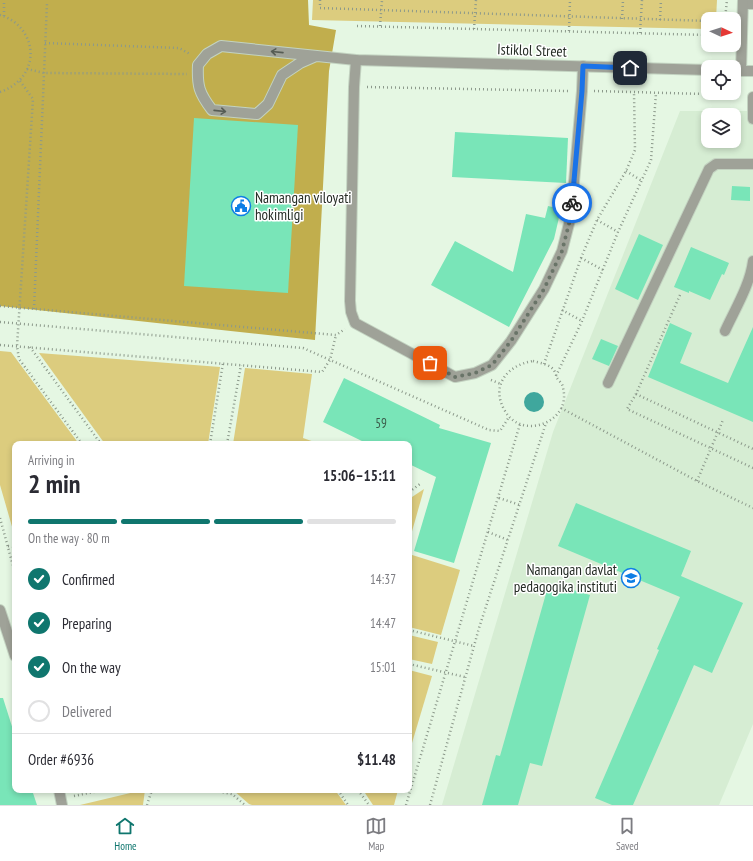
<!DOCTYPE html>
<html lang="en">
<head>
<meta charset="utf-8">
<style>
  :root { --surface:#fff; --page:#f2f2f3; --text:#2b2b33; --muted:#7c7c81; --line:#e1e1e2; --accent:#0f766e }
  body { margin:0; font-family:"PT Sans Narrow",sans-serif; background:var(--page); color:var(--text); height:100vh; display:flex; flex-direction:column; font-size:15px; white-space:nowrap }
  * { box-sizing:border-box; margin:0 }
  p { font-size:13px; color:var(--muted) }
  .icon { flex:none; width:22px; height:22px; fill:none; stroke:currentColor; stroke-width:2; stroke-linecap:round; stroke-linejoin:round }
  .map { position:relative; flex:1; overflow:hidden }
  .panel { position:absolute; left:12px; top:441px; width:400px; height:352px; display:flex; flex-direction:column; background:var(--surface); border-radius:8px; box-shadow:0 2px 6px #0003 }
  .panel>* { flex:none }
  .needle { width:26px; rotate:94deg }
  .controls { position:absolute; left:701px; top:12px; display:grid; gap:8px }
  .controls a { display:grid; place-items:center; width:40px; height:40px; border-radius:8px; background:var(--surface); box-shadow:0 2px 6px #0003; font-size:20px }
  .pin { position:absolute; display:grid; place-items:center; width:34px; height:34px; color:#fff; margin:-17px; border-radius:8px; box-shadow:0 2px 6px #0006 }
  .courier { position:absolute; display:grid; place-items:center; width:40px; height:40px; margin:-20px; border:3px solid #1a73e8; border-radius:50%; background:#fff; color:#222; box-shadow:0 1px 5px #0007 }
  .headline em { font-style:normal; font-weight:700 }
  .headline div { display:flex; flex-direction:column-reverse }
  .headline { display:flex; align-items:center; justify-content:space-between; height:68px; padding:0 16px }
  h1 { font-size:26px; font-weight:700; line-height:30px }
  .bar { display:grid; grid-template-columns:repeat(4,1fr); gap:6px 4px; align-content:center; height:48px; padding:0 16px }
  .bar i { height:5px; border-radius:3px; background:var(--line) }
  .bar .selected { background:var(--accent) }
  .bar p { grid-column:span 4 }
  .line { display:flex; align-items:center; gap:10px; padding:0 16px; border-top:1px solid var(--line) }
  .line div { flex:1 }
  ol { padding:0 16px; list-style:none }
  li { display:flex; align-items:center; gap:12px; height:44px }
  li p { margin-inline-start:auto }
  li .icon { padding:4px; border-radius:50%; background:var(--accent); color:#fff; stroke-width:4 }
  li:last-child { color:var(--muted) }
  li i { width:22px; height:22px; border:2px solid var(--line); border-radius:50% }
  .tabs { display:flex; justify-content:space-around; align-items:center; height:56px; border-top:1px solid var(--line); background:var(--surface); font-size:11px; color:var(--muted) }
  .tabs a { display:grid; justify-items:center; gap:2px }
  .tabs .selected { color:var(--accent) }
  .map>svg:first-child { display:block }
  .built { fill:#d6edd3; fill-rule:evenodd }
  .green { fill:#dccc7e }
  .forest { fill:#c1ae4d }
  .water { fill:#3fa79d }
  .building { fill:#79e5b8 }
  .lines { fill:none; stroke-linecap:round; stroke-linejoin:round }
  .minor-casing { stroke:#c3d3c1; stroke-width:12 }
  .path { stroke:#8c998b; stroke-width:2.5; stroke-dasharray:1 3; stroke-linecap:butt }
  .minor { stroke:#9fa298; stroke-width:10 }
  .oneway { stroke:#565c54 }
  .done { stroke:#697468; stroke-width:4; stroke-dasharray:0 7.2 }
  .route { stroke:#1a73e8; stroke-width:5 }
  .labels { text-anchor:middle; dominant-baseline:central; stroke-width:3; stroke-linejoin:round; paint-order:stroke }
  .number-label { font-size:13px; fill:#3b5b4a }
  .street-label { font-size:15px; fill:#262d26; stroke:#fff }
  .poi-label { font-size:15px; fill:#262d26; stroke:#fff; text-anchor:start }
</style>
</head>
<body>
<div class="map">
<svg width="753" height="805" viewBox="0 0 753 805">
  <rect width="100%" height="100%" fill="#e5f7e3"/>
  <path class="built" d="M680,111H753V724L719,805H442L553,432ZM708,115H734V141H708Z"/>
  <g class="green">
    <path d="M313,0H717L716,19H708V29L312,20Z"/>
    <path d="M0,351L11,352L79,444H15V537L0,485Z"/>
    <path d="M39,353L220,367L208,444H105Z"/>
    <path d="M245,368L312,374L303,438L320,444H233Z"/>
    <path d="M424,489L409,542V499Z"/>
    <path d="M409,554L460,570L441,635L409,627Z"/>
    <path d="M409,635L438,642L432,664L409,659Z"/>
    <path d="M409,670L432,676L409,753Z"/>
    <path d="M143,790H145L143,805H80Z"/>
    <path d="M233,790H335L346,805H252L249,804Z"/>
    <path d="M363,790H398L394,805H373Z"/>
  </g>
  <path class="forest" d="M0,0H308L309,25L336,30L329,71L315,340L0,306Z"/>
  <circle class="water" cx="534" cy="402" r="10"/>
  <g class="building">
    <path d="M194,118L298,125L288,293L184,286Z"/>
    <path d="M455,132L568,138L566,183L452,177Z"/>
    <path d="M732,186L750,187V201L731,200Z"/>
    <path d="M548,206L561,209L554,239L509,327L431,285L455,241L513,272L526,214L545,218Z"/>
    <path d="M639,234L663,245L638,300L615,289Z"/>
    <path d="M691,247L729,263L724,275L722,274L710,300L689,291V293L674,287Z"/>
    <path d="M670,323L692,333L680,363L728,383L753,327V422L648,377Z"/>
    <path d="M601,339L618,346L609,366L592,359Z"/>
    <path d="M344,378L440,425L439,428L491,443L454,563L414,551L436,477L409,464V444H368L323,422Z"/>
    <path d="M576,503L691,551L681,576L743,603L712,673L694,665L633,805H612L595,798L659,650L657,649L680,597L558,546Z"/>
    <path d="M549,583L590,595L542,766L530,763L518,805H482L496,755L500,756Z"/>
    <path d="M0,698H3L15,736V790H32L37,805H0Z"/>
  </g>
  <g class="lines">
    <g class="minor-casing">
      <g id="minor">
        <path d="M743,4H753"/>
        <path d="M316,56L300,63L282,75L268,104L257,114L212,110C199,93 197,86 198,65L207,54L221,46L356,60L708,70"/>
        <path d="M356,60L354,87L350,301L351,312L355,323L455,377L475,373L492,365L511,341L544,289L562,251L571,216L582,91L583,66"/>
        <path d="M734,71H753"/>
        <path d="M741,71L743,0"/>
        <path d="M753,97V119"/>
        <path d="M725,331C735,309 750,285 753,261"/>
        <path d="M608,383L709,169L716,164H753"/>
        <path d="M0,610L15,656"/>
        <path d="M59,790L62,805"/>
      </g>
    </g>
    <g class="path">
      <path d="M320,0V8L708,21"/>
      <path d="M0,15C7,17 14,21 19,26C41,50 30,82 0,92"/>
      <path d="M4,16V0"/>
      <path d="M622,19L623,0"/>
      <path d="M725,19L727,0"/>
      <path d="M660,20L661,0"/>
      <path d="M357,26L708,35"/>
      <path d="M380,26L382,0"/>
      <path d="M474,29L476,0"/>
      <path d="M569,31L570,0"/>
      <path d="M640,33L642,0"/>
      <path d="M45,43L179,48L190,54"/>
      <path d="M27,69L44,73L187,74"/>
      <path d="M20,81L33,99L17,346L19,359L82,444"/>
      <path d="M367,87L569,91"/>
      <path d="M594,91L741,95"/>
      <path d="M626,171L642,181"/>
      <path d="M597,220L618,232"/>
      <path d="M581,258L603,270"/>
      <path d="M680,295L636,394L627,409L753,468"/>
      <path d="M0,306L336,335L345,329"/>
      <path d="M34,309L47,3"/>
      <path d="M562,310L582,321"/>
      <path d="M0,322L303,348L489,430L500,431L509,417"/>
      <path d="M0,345L322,372L330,360L336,335"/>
      <path d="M30,347L101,444"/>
      <path d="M533,361C540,363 548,364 553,369C555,371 556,375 557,378C559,381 563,384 563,388C572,422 522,441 505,411C490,386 507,365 533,361Z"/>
      <path d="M544,364L581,258L597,220L626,171L635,150L634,92"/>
      <path d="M556,376L582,321L618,232L651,160L656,93"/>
      <path d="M491,380L501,384"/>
      <path d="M636,394L753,449"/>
      <path d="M561,408L697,481L753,508"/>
      <path d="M210,444L223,363"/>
      <path d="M227,444L241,365"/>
      <path d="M697,481L723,420"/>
      <path d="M409,492L420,484"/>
      <path d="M499,498L520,505"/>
      <path d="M0,518L15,573"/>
      <path d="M488,532L508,540"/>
      <path d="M8,546L15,547"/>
      <path d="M409,630L474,646"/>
      <path d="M409,664L465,677"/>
      <path d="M211,790L232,794L245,805"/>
      <path d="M338,790L348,805"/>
      <path d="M358,790L369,805"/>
      <path d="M74,796L103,790"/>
      <path d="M147,805L152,790"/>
      <path d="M406,805L520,424"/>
      <path d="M430,805L479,628L546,423"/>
    </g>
    <use href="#minor" class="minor"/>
  </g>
  <defs><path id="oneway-shaft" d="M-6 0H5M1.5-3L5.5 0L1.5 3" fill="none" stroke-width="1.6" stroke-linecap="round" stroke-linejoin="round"/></defs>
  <g class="oneway">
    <use href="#oneway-shaft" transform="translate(277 52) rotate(-174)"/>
    <use href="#oneway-shaft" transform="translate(220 111) rotate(6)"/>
  </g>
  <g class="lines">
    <path class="done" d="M430,363L455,377L475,373L492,365L511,341L544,289L562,251L571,216L572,203"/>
    <path class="route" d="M572,203L582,91L583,66L630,68"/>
  </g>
  <defs>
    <g id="civic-ring" transform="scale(1)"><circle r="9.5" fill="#fff" stroke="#0e7ee5" stroke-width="1.5"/><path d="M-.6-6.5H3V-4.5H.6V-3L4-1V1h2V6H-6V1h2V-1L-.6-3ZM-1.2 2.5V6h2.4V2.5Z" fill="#0e7ee5"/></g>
    <g id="university-ring" transform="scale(1)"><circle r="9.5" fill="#fff" stroke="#0e7ee5" stroke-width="1.5"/><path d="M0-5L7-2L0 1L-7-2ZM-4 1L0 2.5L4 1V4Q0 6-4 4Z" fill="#0e7ee5"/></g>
  </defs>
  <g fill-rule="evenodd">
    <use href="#civic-ring" x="241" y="206"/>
    <use href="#university-ring" x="631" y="578"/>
  </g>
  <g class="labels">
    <g class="number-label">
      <text x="381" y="423">59</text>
    </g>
    <g class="street-label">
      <text transform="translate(532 50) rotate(2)">Istiklol Street</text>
    </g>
    <g class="poi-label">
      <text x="255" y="197">Namangan viloyati<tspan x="255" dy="17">hokimligi</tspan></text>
      <text x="617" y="569" text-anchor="end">Namangan davlat<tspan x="617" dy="17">pedagogika instituti</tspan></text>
    </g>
  </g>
</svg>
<div class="controls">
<a><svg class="needle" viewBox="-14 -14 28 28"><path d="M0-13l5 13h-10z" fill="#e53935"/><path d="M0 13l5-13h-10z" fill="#7c7c81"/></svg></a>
<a><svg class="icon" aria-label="locate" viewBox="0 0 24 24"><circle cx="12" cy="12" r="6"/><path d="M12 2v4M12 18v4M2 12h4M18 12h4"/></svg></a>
<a><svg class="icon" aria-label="layers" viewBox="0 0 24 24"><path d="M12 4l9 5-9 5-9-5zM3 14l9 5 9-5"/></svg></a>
</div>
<div class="pin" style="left:430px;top:363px;background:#ea580c"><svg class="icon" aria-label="bag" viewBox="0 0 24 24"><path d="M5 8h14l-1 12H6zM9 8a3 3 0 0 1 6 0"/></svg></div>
<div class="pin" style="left:630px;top:68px;background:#1f2937"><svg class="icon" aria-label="home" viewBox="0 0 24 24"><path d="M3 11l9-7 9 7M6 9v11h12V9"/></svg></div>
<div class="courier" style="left:572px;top:203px"><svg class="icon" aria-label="bike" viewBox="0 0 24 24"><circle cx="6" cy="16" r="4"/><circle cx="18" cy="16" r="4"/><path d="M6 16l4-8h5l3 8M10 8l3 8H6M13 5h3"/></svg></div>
<section class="panel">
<div class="headline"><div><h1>2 min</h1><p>Arriving in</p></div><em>15:06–15:11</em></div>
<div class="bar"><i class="selected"></i><i class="selected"></i><i class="selected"></i><i></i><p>On the way · 80 m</p></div>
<ol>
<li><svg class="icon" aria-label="check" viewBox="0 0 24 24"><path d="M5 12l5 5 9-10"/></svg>Confirmed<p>14:37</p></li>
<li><svg class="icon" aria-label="check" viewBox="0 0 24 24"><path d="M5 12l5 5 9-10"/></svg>Preparing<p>14:47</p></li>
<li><svg class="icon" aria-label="check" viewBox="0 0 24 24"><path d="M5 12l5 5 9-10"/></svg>On the way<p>15:01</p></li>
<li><i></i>Delivered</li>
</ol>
<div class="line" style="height:52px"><div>Order #6936</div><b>$11.48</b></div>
</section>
</div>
<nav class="tabs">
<a class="selected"><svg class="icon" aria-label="home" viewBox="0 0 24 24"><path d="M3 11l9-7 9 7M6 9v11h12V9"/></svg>Home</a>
<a><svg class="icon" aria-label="map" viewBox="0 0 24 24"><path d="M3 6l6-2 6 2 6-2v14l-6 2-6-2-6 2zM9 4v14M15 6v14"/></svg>Map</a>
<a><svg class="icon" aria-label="saved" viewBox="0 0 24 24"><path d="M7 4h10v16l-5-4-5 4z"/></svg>Saved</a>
</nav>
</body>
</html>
